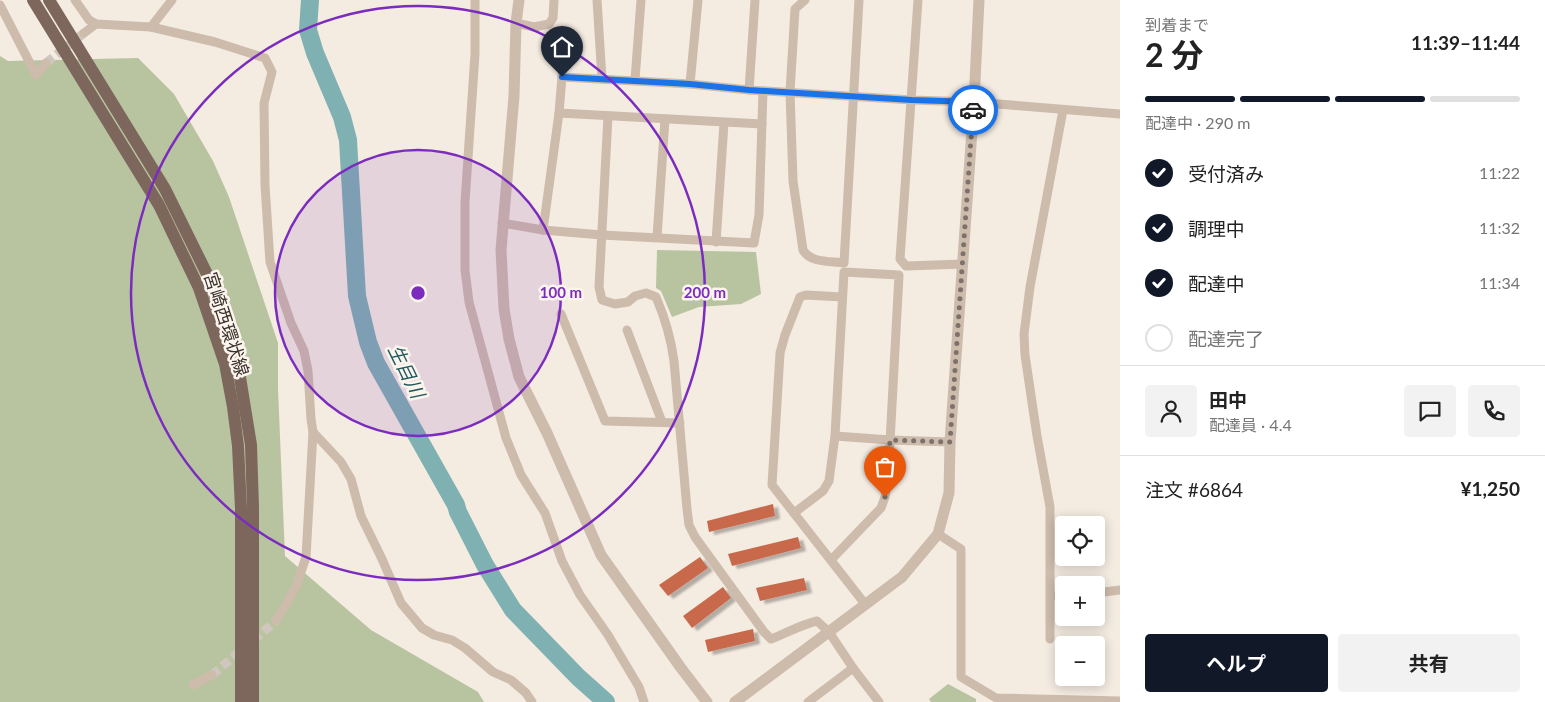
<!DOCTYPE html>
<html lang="ja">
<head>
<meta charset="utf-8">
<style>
  :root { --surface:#fff; --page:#f2f2f2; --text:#222; --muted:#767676; --line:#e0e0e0; --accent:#111827 }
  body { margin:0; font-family:Lato,"Noto Sans JP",sans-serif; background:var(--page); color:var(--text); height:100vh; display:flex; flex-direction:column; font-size:19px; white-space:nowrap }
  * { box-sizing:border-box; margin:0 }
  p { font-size:16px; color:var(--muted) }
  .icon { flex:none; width:28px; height:28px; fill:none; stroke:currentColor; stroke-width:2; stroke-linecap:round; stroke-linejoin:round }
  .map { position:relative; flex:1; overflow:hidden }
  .panel { display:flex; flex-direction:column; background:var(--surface); width:425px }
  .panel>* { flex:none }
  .controls { position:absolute; left:1055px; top:516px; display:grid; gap:10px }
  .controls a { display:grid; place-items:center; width:50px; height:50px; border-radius:5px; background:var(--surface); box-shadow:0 2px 12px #0003; font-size:25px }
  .pin { position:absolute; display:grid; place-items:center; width:42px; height:42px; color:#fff; margin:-51px -21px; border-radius:50% 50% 50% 0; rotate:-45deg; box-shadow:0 0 5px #0007 }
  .pin .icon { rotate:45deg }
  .courier { position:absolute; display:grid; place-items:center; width:50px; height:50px; margin:-25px; border:4px solid #1a73e8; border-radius:50%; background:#fff; color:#222; box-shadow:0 1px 6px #0007 }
  .summary em { font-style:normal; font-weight:700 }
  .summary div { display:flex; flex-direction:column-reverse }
  .summary { display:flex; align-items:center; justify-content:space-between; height:85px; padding:0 25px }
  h1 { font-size:32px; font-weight:700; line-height:38px }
  .bar { display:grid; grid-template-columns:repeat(4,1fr); gap:8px 5px; align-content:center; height:60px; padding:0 25px }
  .bar i { height:6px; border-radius:4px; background:var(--line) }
  .bar .on { background:var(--accent) }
  .bar p { grid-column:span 4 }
  .line { display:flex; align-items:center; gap:12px; padding:0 25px; border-top:1px solid var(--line) }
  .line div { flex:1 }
  .round { display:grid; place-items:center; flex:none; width:52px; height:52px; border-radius:5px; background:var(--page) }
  ol { padding:0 25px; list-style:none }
  li { display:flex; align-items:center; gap:15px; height:55px }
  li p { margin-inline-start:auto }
  li .icon { padding:5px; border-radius:50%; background:var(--accent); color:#fff; stroke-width:4 }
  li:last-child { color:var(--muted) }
  li i { width:28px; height:28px; border:2px solid var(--line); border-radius:50% }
  .button { display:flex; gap:10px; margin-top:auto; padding:10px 25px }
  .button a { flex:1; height:58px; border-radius:5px; background:var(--accent); color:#fff; font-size:20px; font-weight:700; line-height:58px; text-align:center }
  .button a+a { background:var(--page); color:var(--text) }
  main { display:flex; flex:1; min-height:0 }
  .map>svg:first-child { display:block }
  .green { fill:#b8c4a0 }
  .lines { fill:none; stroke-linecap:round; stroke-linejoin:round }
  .river { stroke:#7fb0b2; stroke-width:18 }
  .building { fill:#c8694b; filter:url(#shadow) }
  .minor-tunnel { stroke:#cfc6bd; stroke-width:9; stroke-dasharray:9 4.5; stroke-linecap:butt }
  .minor { stroke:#cdbbac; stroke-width:9 }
  .tertiary { stroke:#cdbbac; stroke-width:11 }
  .primary { stroke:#7d675c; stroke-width:12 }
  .done { stroke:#7c716b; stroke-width:5; stroke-dasharray:0 9 }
  .route { stroke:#1a73e8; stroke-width:6 }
  .ring { fill:none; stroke:#7b2cbf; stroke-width:2.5 }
  .labels { text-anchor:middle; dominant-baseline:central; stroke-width:5; stroke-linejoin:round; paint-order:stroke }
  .street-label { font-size:18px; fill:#3b302b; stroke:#fbf5ee }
  .water-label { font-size:19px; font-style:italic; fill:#1f5a5e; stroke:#fbf5ee }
  .centre { fill:#7b2cbf; stroke:#fbf5ee; stroke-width:2.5 }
  .ring-label { font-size:15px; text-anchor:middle; font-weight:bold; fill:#7b2cbf; stroke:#fbf5ee; stroke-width:5; stroke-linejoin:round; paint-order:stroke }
</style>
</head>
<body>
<main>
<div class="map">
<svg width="1120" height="702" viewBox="0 0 1120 702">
  <defs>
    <filter id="shadow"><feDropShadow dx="5" dy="3" stdDeviation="1" flood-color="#0004"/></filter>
  </defs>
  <rect width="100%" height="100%" fill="#f4ebe1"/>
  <g class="green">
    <path d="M0,56L8,61L138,58L174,94L213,161L229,197L278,343V389L285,556L371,630L478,692L484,702H0Z"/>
    <path d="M657,250L756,252L761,294L741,304L699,307L672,317L661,291L656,288Z"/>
    <path d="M948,684L976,699V702H931L929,699Z"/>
  </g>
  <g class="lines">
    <path class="river" d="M310,0L308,30L315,53L342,117L348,140L357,296L368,342L376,363L456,505L458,512L485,565L513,610L578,677L606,702"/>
  </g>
  <g class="building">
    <path d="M773,504L775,516L709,532L707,521Z"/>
    <path d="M798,537L801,548L732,566L728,554Z"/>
    <path d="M700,557L708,568L668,596L659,585Z"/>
    <path d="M804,578L807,590L760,601L756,588Z"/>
    <path d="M723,587L731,598L692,628L683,616Z"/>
    <path d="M753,629L755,641L708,652L705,640Z"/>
  </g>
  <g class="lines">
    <g class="minor-tunnel">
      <path d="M46,63L84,33"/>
      <path d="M212,675L276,621"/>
    </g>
    <g class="minor">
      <path d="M75,0L89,20L96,24L151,27L215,42L265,58L272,72L264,103L265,185L270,262L291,323L304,351L308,371L311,419L313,432L306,557L296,587L276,621"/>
      <path d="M475,0V54L465,202V270L469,302L506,438L517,465L521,475L545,513L562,561L580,595L608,635L639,687L644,702"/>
      <path d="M597,0L602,79"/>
      <path d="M805,0L795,9L790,92L793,181L803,250C810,263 830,261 844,263L859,0"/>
      <path d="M918,0L900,259L906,266L963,264"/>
      <path d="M0,5L36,75L46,63"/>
      <path d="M516,23L534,27L549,24L553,18L554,0"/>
      <path d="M151,27L172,0"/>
      <path d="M84,33L96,24"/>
      <path d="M562,77L563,40"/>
      <path d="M635,80L641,0"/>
      <path d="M690,84L698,0"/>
      <path d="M749,90L755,0"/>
      <path d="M559,113L762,124"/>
      <path d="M608,116L599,287L602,300L615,304L628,302L635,296L646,293L656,297C665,318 671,338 674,361L687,509L689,525L695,537L764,632L771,639C787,633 800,625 817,621L829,632L853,668L879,702"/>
      <path d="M502,223L543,230L602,235L754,243L759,215L763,91"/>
      <path d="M543,230L559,113L562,77L690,84L749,90L912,100L974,102L1120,114"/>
      <path d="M657,237L665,119"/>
      <path d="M716,242L724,123"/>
      <path d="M842,297L806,295L800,297L785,335L780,353L772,485L865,604"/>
      <path d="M561,314L605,421L680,423"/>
      <path d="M627,330L662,422"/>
      <path d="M313,432L341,462L351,479L361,516L382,559L401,603L422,628L434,635L452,640L465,648L493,672L511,680L526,693L532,702"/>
      <path d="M835,436L890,440L950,442"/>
      <path d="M794,513L823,491L829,481L835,436L844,272L899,275L888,479L885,497L881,508L831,560"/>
      <path d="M938,534L961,549V677L996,698L1120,701"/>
      <path d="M1096,593L1120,590"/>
      <path d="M1051,596H1064"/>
      <path d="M1050,639V507L1037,436L1025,355L1024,334L1030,287L1063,110"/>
      <path d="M193,685L212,675"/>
      <path d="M808,702L853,668"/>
    </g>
    <g class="tertiary">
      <path d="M519,0L516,23L514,96L501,250L504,309L509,339L519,377L547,433L601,555L681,668L707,702"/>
      <path d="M735,702L902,577L938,534L949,493L950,442L974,102L979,0"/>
    </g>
    <g class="primary">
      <path d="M33,0L159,205L199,288L225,364L233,407L238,446L241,509V702"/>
      <path d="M49,0L165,189L207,274L230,338L239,371L251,445L253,507V702"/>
    </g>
  </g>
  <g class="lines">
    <path class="done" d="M885,497L888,479L890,440L950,442L973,110"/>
    <path class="route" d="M562,77L690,84L749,90L912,100L974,102L973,110"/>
  </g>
  <circle cx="418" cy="293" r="143" fill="#7b2cbf" fill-opacity=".12"/>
  <g class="ring">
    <circle cx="418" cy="293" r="143"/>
    <circle cx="418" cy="293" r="287"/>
  </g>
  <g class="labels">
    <g class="street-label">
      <text transform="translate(227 324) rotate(72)">宮崎西環状線</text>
    </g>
    <g class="water-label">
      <text transform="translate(407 371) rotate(64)">生目川</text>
    </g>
  </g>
  <circle cx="418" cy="293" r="8" class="centre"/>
  <g class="ring-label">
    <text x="561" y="298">100 m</text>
    <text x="705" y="298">200 m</text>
  </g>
</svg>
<div class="controls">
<a><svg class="icon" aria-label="locate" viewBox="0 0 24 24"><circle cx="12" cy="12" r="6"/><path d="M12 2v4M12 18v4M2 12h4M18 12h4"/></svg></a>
<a>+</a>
<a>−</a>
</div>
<div class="pin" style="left:885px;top:497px;background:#ea580c"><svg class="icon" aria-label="bag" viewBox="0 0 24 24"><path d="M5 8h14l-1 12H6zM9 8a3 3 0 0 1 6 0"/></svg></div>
<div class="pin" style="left:562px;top:77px;background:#1f2937"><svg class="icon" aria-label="home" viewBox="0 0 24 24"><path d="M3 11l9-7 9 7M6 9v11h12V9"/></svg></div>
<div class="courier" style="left:973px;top:110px"><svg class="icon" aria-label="car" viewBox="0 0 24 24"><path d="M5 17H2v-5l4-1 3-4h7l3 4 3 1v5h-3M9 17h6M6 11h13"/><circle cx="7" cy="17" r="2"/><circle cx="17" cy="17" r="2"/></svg></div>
</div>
<section class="panel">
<div class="summary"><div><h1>2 分</h1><p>到着まで</p></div><em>11:39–11:44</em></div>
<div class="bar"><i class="on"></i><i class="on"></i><i class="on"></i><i></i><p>配達中 · 290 m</p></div>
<ol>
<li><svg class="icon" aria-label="check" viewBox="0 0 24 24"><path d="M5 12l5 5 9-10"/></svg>受付済み<p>11:22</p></li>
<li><svg class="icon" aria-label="check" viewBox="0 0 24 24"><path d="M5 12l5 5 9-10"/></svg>調理中<p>11:32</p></li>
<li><svg class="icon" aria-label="check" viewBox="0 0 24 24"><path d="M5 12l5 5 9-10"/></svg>配達中<p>11:34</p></li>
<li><i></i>配達完了</li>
</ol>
<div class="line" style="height:90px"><a class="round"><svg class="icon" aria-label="person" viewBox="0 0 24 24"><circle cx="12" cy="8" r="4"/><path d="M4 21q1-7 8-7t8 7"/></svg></a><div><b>田中</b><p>配達員 · 4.4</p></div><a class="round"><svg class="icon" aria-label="chat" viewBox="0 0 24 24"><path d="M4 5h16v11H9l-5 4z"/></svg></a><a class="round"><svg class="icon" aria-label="phone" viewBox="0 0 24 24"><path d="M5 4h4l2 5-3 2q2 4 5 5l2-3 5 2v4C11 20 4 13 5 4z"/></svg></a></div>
<div class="line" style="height:65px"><div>注文 #6864</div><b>¥1,250</b></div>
<div class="button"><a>ヘルプ</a><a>共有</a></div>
</section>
</main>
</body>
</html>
